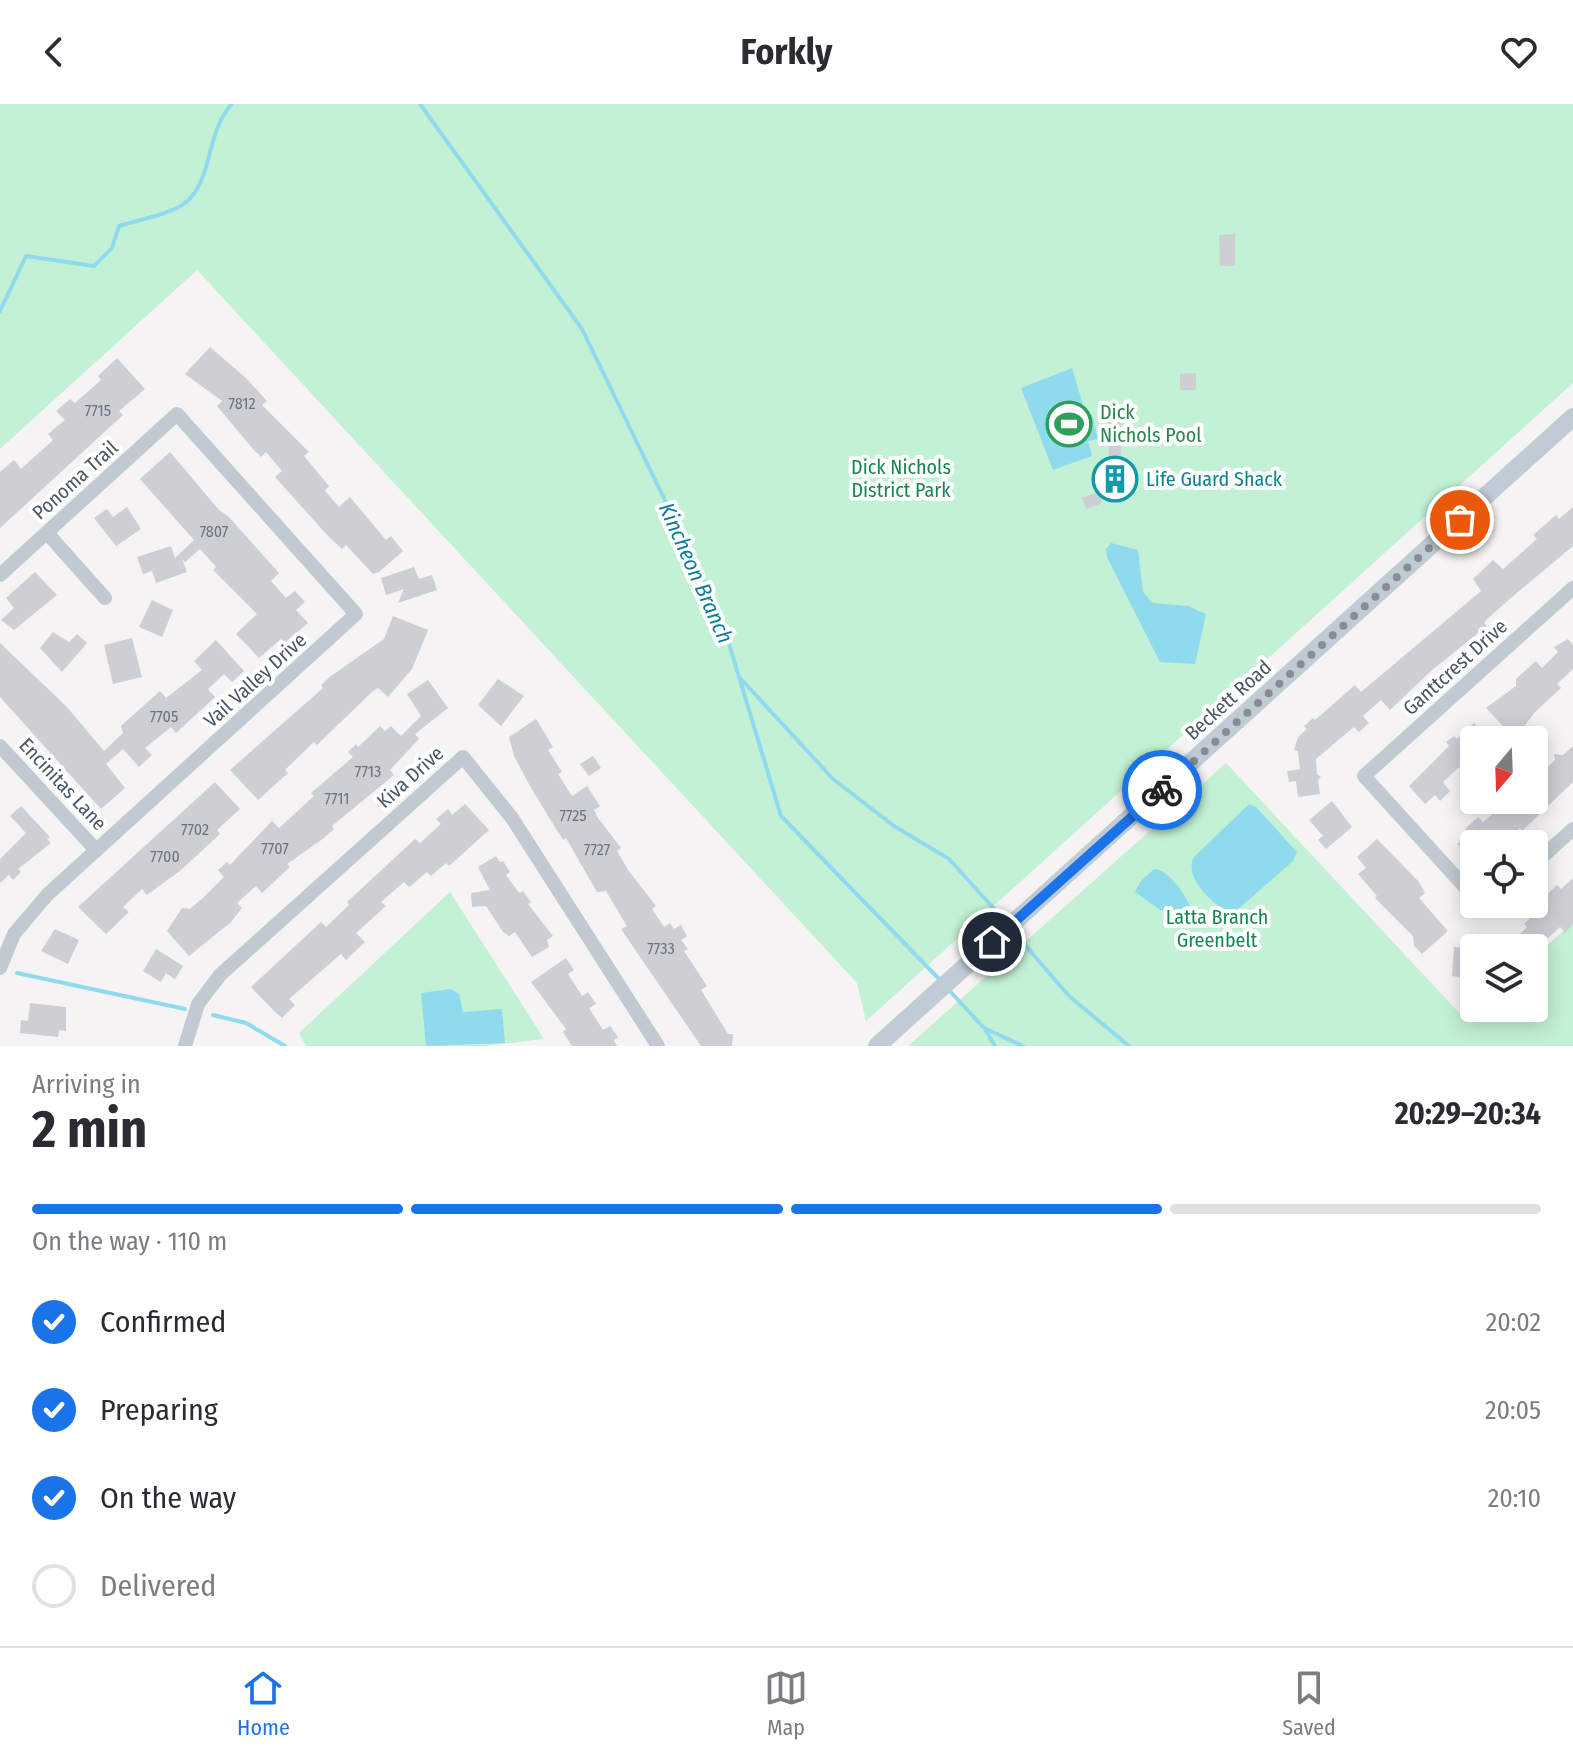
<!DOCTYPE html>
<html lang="en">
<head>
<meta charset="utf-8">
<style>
  :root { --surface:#fff; --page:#f2f2f3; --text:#2b2b33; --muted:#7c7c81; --line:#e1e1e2; --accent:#1a73e8 }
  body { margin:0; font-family:"Fira Sans Condensed",sans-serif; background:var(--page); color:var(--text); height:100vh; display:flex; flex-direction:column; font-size:30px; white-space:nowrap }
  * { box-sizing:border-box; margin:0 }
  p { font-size:26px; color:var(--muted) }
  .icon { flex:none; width:44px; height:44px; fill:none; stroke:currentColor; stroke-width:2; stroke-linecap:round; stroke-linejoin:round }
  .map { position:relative; height:942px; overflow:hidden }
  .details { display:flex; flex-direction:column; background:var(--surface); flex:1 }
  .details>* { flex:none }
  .needle { width:52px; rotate:199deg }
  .controls { position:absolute; left:1460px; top:622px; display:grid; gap:16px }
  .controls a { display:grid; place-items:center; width:88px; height:88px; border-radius:8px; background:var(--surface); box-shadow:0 4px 20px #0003; font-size:40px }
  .pin { position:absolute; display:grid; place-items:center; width:68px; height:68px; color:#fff; margin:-34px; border:4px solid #fff; border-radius:50%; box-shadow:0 2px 8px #0007 }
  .courier { position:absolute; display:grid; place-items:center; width:80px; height:80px; margin:-40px; border:6px solid #1a73e8; border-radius:50%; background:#fff; color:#222; box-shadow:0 2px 10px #0007 }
  .summary em { font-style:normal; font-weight:700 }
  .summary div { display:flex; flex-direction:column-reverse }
  .summary { display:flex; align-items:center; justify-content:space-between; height:136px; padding:0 32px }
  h1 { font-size:52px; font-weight:700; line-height:60px }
  .bar { display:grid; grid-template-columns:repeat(4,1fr); gap:12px 8px; align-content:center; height:96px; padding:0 32px }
  .bar i { height:10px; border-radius:6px; background:var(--line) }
  .bar .current { background:var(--accent) }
  .bar p { grid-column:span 4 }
  ol { padding:0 32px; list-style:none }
  li { display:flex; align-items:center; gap:24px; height:88px }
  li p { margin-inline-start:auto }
  li .icon { padding:8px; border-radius:50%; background:var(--accent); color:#fff; stroke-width:4 }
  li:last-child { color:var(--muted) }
  li i { width:44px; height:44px; border:4px solid var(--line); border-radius:50% }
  header { display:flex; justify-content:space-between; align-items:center; height:104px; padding:0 32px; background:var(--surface); font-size:36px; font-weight:700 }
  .tab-bar { display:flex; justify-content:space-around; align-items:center; height:112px; border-top:2px solid var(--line); background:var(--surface); font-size:22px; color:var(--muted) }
  .tab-bar a { display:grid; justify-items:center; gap:4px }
  .tab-bar .current { color:var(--accent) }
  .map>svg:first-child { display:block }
  .green { fill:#c3f1d5 }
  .water { fill:#90daee }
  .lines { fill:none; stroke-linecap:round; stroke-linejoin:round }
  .stream { stroke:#90daee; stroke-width:4 }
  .building { fill:#cdcfd5 }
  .street { stroke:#c1cad2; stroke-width:14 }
  .secondary { stroke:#c1cbd6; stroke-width:18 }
  .done { stroke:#868d94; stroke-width:8; stroke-dasharray:0 14.4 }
  .route { stroke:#1a73e8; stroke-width:10 }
  .labels { text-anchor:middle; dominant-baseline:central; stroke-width:8; stroke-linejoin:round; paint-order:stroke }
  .number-label { font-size:16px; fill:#6b747e }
  .leisure-label { font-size:20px; fill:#27864d; stroke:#fff; text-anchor:start }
  .park-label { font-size:20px; fill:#17864f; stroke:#fff }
  .culture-label { font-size:20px; fill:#0d838f; stroke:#fff; text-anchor:start }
  .street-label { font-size:20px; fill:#4a5661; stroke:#fff }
  .water-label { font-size:22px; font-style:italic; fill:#0c7c9b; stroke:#fff }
</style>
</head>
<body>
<header><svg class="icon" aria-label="back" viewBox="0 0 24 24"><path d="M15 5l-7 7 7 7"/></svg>Forkly<svg class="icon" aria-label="heart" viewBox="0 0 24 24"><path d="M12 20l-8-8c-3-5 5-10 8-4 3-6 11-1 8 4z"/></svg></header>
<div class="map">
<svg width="1573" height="942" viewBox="0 0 1573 942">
  <rect width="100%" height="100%" fill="#f5f3f3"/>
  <g class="green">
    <path d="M0,0H1573V279L866,917L857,879L197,166L0,345Z"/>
    <path d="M1226,659L1462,912L1474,903L1534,904V852L1573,819V942H908Z"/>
    <path d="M450,788L544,935L485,942H306L299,929Z"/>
  </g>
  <g class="water">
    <path d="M1072,264L1086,311L1092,310L1098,335L1088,337L1092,352L1053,366L1021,284Z"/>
    <path d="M1111,439L1138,446L1143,488L1153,499L1188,502L1206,510L1195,560L1160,558L1107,453L1106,445Z"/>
    <path d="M1249,700L1256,703L1297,748L1293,757L1235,808L1227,809C1211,797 1183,773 1194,753Z"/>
    <path d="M1154,765C1169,765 1185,791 1191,804L1187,814L1173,815L1135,788L1140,778Z"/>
    <path d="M451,885L459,890L463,908L502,905L505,939L426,942L421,889Z"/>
  </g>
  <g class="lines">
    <g class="stream">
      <path d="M420,0L582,225L720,510L781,712L941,877"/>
      <path d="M0,207L26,152L94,162L112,144L119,122C138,116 162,112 179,103C215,83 203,31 232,0"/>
      <path d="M741,575L833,675L894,722L949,755L1007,819"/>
      <path d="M1012,826L1069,892L1129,942"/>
      <path d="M17,869L185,905"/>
      <path d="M947,884L984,924L1023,942"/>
      <path d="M213,911L246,919L285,942"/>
      <path d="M986,927L995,942"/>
    </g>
  </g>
  <g class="building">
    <path d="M1235,130V162H1220L1219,131Z"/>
    <path d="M210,243L247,275L267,297L262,301L309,348L304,352L329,382L325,387L339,403L350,393L386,436L391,432L403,447L379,468L373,470L346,441L342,445L329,433L275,373L282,367L266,348L261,353L253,345L217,302L222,297L185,270Z"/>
    <path d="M117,254L145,285L119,307L123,311L0,424V368L14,356L21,365L53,336L48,330L65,316L56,307L70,295L75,299L101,276L98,272Z"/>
    <path d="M1196,269V286H1180V270Z"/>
    <path d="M1121,313V394L1100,393L1102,399L1086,405L1082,394L1098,388L1099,392V373H1109L1108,314Z"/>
    <path d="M170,348L219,406L228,412L279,469L271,477L286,494L295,487L305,498L296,506L308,519L285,539L281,535L259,554L236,530L257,510L213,466L216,463L200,445L185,458L182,455L187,468L156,479L152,467L143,470L137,453L171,442L175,454L194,436L140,375Z"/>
    <path d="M127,403L141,425L116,442L94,414L107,405L113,413Z"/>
    <path d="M1573,403V442L1512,493L1487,515L1484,519L1487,522L1431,567L1390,606L1381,596L1363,612L1369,619L1359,628L1354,623L1316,655L1317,670L1321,673L1318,676L1320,690L1298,693L1296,677L1289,678L1287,667L1300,665L1298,647L1294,646L1298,633L1307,625L1304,622L1313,614L1315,616L1355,581L1361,588L1481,487L1473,475L1493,456L1503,465L1537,435L1533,431L1556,411L1559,415Z"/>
    <path d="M414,463L419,475L432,471L437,486L398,499L404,485L386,491L381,474Z"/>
    <path d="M35,468L57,491L14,526L1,516L14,504L6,494Z"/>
    <path d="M152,496L173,506L162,533L139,523Z"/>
    <path d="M393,512L428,526L412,565L388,593L378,584L373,587L317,641L314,638L292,659L285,666L288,669L258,696L230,666L323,584L321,581L331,572L384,535Z"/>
    <path d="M53,528L69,538L77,530L87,539L62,568L40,544Z"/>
    <path d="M132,534L142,573L113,580L104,541Z"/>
    <path d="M1568,535L1573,541V565L1557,580L1561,584L1534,609L1515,635L1486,604L1516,582V575L1536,557L1542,564L1558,548L1554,543Z"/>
    <path d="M216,536L244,567L232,578L224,570L208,585L215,593L176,629L171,623L145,644L152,651L139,663L123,645L106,660L125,684L101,705L0,593V539L66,602L104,647L123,629L121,622L160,587L166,594L202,566L194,557Z"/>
    <path d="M498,575L524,592L501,622L478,601Z"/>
    <path d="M428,576L448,604L415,630L419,635L390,666L394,671L332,722L334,725L324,734L287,760L290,763L262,789L256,782L237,799L242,804L231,818L189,852L167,827L182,804L190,805L204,793L224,773L218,766L227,758L230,761L272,717L279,724L314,692L311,689L353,653L348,648L356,640L358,643L380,622L385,627L391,622L401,632L421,612L407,590Z"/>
    <path d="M536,615L553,643L548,646L562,668L558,670L572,692L587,682L600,702L594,706L598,714L621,744L617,747L628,766L656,802L652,805L664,823L670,819L674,825L681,821L687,832L681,836L688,845L684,847L707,882L701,886L728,930H733L732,942H701L621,825L627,822L606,787L597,788L566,734L563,736L531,684L514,652L509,633Z"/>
    <path d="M1474,619L1489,636H1474V659L1464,668L1459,663L1443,678L1450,687L1440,697L1435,691L1425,700L1409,682L1449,642L1446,638L1454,632L1457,635Z"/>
    <path d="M1573,642V678L1522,727L1520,724L1501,740H1474V756L1457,740L1469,729L1465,725L1478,713L1483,718L1510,696H1534V676L1555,656L1554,650L1563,651Z"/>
    <path d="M593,652L601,664L589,672L580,660Z"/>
    <path d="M215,678L240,705L217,726L220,730L181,766L147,791L142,785L123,803L129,808L106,830L78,803Z"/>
    <path d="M1332,697L1352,723L1326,745L1318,736L1323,732L1309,716Z"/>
    <path d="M465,700L489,726L449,762L446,759L431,772L427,768L409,783L404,778L381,798L386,802L356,829L365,838L346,856L341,850L289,895L295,901L282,914L275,908L251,883L321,818L326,823L349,801L347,798L415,735L420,739L441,720L436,715L448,705L452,711Z"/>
    <path d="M21,702L50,733L47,735L51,739L18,765L21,768L13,776L9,771L0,779V755L26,729L10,712Z"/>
    <path d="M1377,735L1419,778L1425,789L1419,794L1448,827L1422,850L1414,842L1413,832L1375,794L1377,792L1358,770L1366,764L1357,753Z"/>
    <path d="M496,752L500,758L503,757L510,768L506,771L519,789L523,787L531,798L528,800L553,832L547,836L549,843L532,853L515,828L509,832L503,828L486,802L472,803L471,789L490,786L478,763Z"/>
    <path d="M1573,774V821L1565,829L1560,823L1537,844H1503L1521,835L1518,832L1527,823L1524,820L1542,803L1538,799L1557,781L1561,785Z"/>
    <path d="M55,825L79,836L68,860L41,847Z"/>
    <path d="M1454,843L1474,844L1473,875L1452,872Z"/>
    <path d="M156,845L183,862L175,875L166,869L161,878L143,867Z"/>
    <path d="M566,854L574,866L568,870L582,892L588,888L596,900L589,904L603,926L610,922L618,933L614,936L617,942H572L563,928L566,925L531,878Z"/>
    <path d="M30,899L66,903V927L59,926L58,933L20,929L21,916L28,917Z"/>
  </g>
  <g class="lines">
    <g class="street">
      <path d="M47,429L105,494"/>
      <path d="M0,471L177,310L356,510L47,791L14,830L0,864"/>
      <path d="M0,642L96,746"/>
      <path d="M1534,760L1573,725"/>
      <path d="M1474,793L1364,672L1573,484"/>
      <path d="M1481,800L1484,804L1489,800"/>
      <path d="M185,942L198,900L220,871L463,653L512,714L658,942"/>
    </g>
    <path class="secondary" d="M877,942L1573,313"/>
  </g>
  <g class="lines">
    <path class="done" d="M1162,686L1460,416"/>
    <path class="route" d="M992,838L1162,686"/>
  </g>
  <defs>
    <g id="stadium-ring" transform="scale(2.3)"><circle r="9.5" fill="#fff" stroke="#2e9e5b" stroke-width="1.5"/><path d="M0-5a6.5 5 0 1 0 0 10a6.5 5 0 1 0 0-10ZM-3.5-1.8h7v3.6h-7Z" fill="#2e9e5b"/></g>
    <g id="building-ring" transform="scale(2.3)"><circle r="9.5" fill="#fff" stroke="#0f9aa8" stroke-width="1.5"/><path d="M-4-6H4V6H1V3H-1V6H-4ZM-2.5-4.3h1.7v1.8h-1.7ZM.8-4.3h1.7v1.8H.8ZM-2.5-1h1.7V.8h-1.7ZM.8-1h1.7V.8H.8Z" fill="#0f9aa8"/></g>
  </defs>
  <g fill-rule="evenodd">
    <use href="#stadium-ring" x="1069" y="320"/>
    <use href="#building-ring" x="1115" y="375"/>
  </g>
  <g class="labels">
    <g class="number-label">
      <text x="242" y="299">7812</text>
      <text x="98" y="306">7715</text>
      <text x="214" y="427">7807</text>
      <text x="164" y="612">7705</text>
      <text x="368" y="667">7713</text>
      <text x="337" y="694">7711</text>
      <text x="573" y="711">7725</text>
      <text x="195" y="725">7702</text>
      <text x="275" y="744">7707</text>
      <text x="597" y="745">7727</text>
      <text x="165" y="752">7700</text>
      <text x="661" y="844">7733</text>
    </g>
    <g class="leisure-label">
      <text x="1100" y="308">Dick<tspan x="1100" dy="23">Nichols Pool</tspan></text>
    </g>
    <g class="park-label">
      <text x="901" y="363">Dick Nichols<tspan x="901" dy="23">District Park</tspan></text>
      <text x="1217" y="813">Latta Branch<tspan x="1217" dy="23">Greenbelt</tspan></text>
    </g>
    <g class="culture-label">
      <text x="1146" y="375">Life Guard Shack</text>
    </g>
    <g class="street-label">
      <text transform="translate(75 376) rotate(-42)">Ponoma Trail</text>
      <text transform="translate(1455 563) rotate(-42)">Ganttcrest Drive</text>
      <text transform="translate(255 576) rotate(-42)">Vail Valley Drive</text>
      <text transform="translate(1228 596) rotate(-42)">Beckett Road</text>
      <text transform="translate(410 673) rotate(-42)">Kiva Drive</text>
      <text transform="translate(63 680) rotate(47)">Encinitas Lane</text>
    </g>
    <g class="water-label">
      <text transform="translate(696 469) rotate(66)">Kincheon Branch</text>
    </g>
  </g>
</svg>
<div class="controls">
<a><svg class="needle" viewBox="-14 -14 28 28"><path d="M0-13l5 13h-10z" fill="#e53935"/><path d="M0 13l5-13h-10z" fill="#7c7c81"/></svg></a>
<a><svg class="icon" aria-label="locate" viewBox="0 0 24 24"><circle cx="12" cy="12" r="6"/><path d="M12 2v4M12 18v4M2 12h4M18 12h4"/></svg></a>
<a><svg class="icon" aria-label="layers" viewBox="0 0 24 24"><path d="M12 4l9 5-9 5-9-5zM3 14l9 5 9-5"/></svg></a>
</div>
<div class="pin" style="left:1460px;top:416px;background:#ea580c"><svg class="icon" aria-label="bag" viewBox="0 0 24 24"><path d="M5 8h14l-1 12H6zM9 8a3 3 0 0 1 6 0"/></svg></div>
<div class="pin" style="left:992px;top:838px;background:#1f2937"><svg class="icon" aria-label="home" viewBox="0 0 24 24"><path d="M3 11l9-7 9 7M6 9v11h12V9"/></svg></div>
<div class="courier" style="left:1162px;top:686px"><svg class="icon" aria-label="bike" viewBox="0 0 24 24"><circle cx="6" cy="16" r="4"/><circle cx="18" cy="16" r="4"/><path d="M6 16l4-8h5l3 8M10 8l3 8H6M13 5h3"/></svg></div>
</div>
<section class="details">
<div class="summary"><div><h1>2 min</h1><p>Arriving in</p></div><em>20:29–20:34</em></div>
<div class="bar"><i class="current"></i><i class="current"></i><i class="current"></i><i></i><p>On the way · 110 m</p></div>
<ol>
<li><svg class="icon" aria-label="check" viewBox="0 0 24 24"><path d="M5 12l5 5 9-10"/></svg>Confirmed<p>20:02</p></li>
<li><svg class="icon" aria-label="check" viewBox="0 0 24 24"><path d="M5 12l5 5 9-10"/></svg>Preparing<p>20:05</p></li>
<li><svg class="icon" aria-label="check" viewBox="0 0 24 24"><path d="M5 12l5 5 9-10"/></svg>On the way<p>20:10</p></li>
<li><i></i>Delivered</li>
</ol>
</section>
<nav class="tab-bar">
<a class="current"><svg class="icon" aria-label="home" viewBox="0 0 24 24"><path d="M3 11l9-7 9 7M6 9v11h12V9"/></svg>Home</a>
<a><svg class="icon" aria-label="map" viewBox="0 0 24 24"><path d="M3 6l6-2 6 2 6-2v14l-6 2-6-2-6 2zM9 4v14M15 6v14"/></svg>Map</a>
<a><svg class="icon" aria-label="saved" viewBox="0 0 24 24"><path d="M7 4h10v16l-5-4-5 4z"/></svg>Saved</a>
</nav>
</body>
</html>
